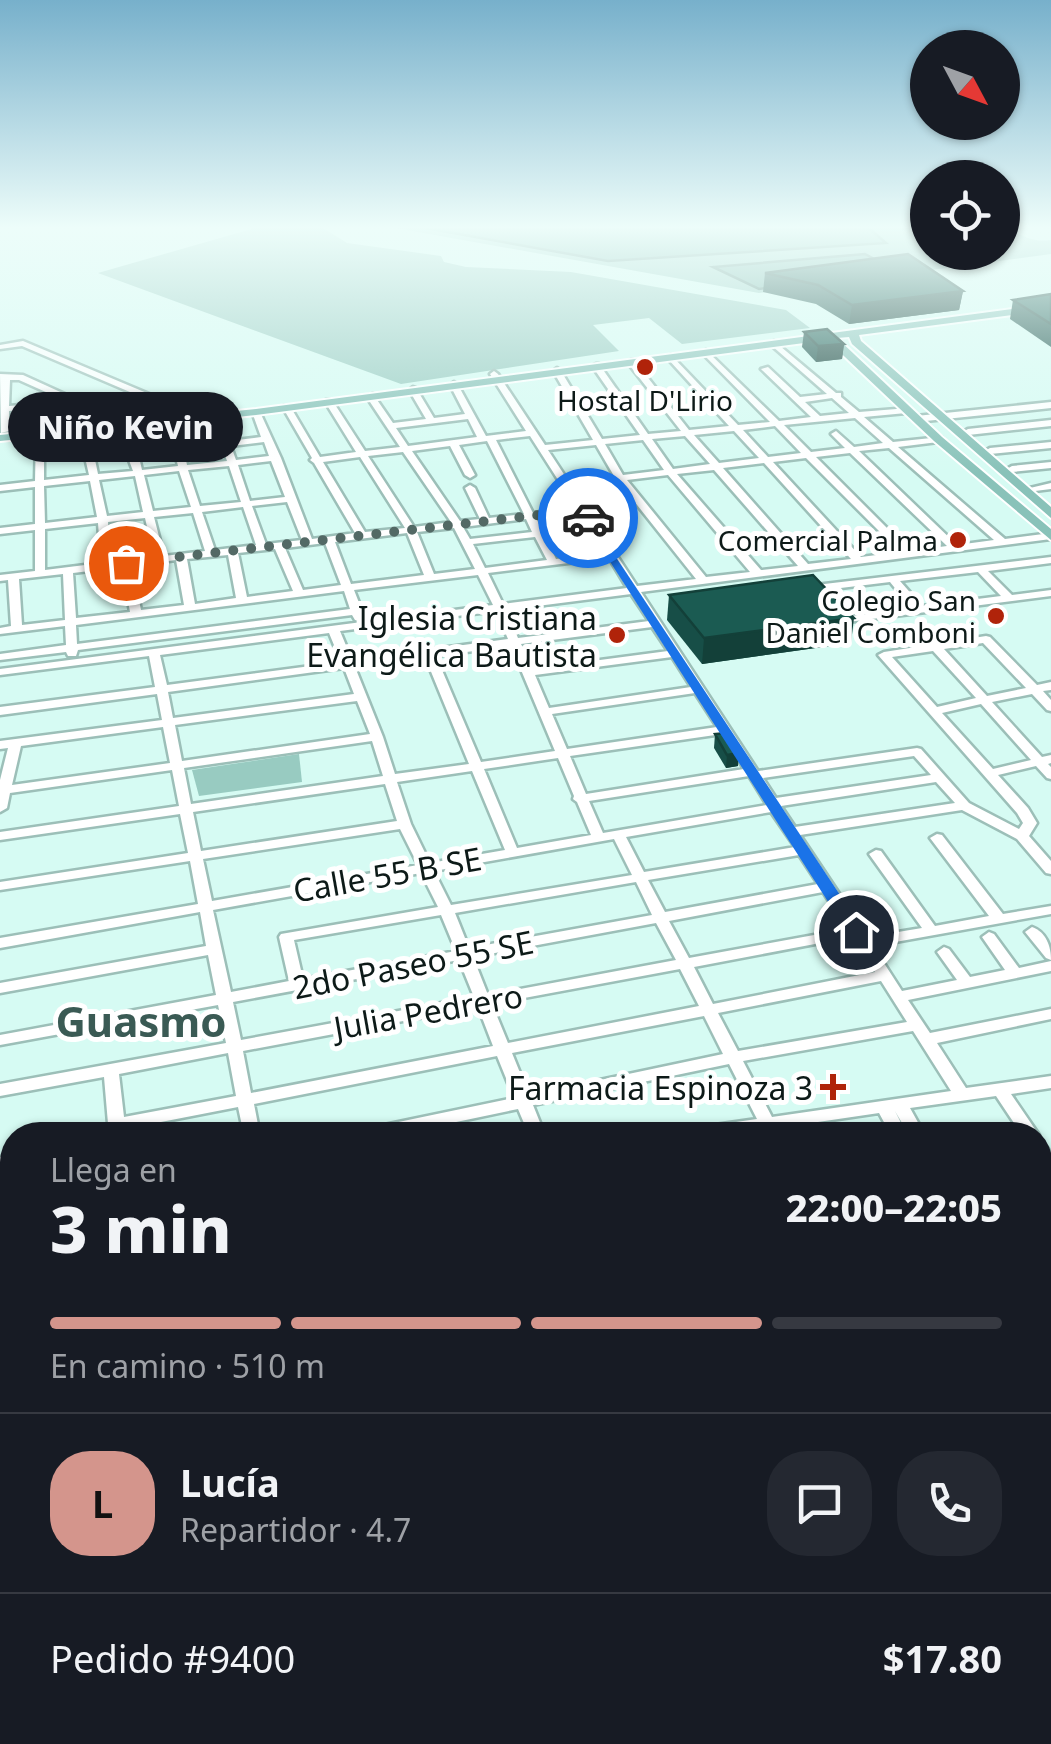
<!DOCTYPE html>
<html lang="es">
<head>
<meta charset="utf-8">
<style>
  :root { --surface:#171b24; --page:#242831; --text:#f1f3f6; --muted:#9ea1a6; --line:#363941; --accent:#d4958c }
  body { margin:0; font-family:"Noto Sans",sans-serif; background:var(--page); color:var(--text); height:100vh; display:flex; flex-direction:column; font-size:38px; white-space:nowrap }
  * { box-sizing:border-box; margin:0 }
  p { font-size:32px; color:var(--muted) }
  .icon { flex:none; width:55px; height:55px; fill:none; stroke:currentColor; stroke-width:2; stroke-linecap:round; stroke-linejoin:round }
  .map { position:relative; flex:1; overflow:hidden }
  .sheet { position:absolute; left:0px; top:1122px; width:1052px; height:622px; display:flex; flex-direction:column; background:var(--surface); border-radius:40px 40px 0 0; box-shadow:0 2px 8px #0004 }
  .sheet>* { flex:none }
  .needle { width:65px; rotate:131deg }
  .tools { position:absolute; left:910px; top:30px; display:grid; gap:20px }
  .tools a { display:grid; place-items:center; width:110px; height:110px; border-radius:50%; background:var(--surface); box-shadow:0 2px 8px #0004; font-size:50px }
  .pin { position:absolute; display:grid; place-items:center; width:85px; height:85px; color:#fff; margin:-42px; border:5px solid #fff; border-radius:50%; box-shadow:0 2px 10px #0007 }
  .courier { position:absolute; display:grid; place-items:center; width:100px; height:100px; margin:-50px; border:8px solid #1a73e8; border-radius:50%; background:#fff; color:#222; box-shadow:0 2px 12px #0007 }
  .bubble { position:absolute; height:70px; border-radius:35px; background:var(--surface); box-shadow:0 2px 8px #0004; font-size:32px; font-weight:800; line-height:70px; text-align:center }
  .headline em { font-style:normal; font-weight:800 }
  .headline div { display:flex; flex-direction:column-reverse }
  .headline { display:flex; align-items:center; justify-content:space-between; height:170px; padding:0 50px }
  h1 { font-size:65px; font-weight:800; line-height:75px }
  .bar { display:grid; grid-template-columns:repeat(4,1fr); gap:15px 10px; align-content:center; height:120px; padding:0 50px }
  .bar i { height:12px; border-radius:8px; background:var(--line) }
  .bar .selected { background:var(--accent) }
  .bar p { grid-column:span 4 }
  .line { display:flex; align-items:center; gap:25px; padding:0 50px; border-top:2px solid var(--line) }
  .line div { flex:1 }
  .round { display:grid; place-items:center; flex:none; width:105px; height:105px; border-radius:40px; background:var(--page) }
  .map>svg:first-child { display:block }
  .green { fill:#98cbc1 }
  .water { fill:#6daa9f; stroke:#507f76; stroke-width:2.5 }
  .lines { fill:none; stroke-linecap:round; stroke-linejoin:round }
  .minor-casing { stroke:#9cbfb8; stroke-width:5 }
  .major-casing { stroke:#fff; stroke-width:4 }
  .minor { fill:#fff; fill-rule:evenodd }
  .major { fill:#89c2b9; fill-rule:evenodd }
  .wall { fill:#174e47 }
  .shaded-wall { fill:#134039 }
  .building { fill:#1b5b52; stroke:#134039; stroke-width:2.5 }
  .route { fill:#1a73e8 }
  .done { stroke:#536965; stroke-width:10; stroke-dasharray:0 18 }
  .poi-dot { fill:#b0230a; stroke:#fff; stroke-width:4 }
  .labels { text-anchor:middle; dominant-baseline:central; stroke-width:10; stroke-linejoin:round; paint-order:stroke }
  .far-poi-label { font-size:28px; fill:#0d1a18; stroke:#fff; text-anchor:end }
  .poi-label { font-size:32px; fill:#0d1a18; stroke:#fff; text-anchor:end }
  .street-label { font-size:32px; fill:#0d1a18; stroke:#fff }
  .district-label { font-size:42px; font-weight:bold; fill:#3a5a54; stroke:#fff }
</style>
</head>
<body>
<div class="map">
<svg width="1051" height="1744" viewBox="0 0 1051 1744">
  <rect width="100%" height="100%" fill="#d6fbf3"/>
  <g class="green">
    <path d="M255,228H323L347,243L441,256L444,262L466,267L571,272L786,310L810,328L682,344L649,318L593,325L619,351L401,384L98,273Z"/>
    <path d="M396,228H927L928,252H1002L1003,228C1024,233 1026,243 1051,240V254L759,293Z"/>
    <path d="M299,754L302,782L199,796L192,770Z"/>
  </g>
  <g class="water">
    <path d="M425,228H869L886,243L608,261Z"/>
    <path d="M865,254L894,270L759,289L713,267Z"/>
  </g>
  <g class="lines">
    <g class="minor-casing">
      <g id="minor">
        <path d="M23,341L192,412L193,414L186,416L146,399L9,411V431L1,433L0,374L23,375L78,400L137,395L22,346L0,349V345ZM10,380H19L66,401L9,406Z"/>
        <path d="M774,341L836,393H841V397L859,412L909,408V412L906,413L864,417L893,442L941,437L943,439L938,442L898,447L1005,539L1051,533V539L641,592L758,771L917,748L921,749L969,803L1019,829L1023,823L1017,813L878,655L884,652L986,636L990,637L1037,685L1051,682V690L1043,691L1051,700V711L1047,710L1032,694L992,702L1042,757L1051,755V763L1048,764L1051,767V779L1047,778L1036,766L998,775L1028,808L1037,823L1029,836L1051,861V874L1046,873L1017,839L962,810L800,835L868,937L922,928L869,854L876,850L881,851L935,926L989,916L930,838L937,834L942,835L1003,914L1051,906V914L873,946L902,991L957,980L937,952L944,947L949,949L970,977L1005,970L982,937L989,932L994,934L1019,968L1051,961V971L908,1000L930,1033L1051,1009V1019L937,1043L966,1088L1051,1076V1088L1011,1094L1039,1135H1022L996,1096L910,1108L925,1135H909L895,1111L907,1135H891L879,1113L729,1135H679L681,1131L687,1129L757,1119L729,1064L533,1105L545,1135H529L518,1109L394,1135H357L359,1131L365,1129L514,1098L497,1056L254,1104L260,1135H244L238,1107L125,1129V1135H109L104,1077L0,1096V1084L226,1043L218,1005L0,1045V1035L216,995L208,955L0,993V983L206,946L200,912L0,948V938L198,904L190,861L0,890V882L188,853L180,814L0,840V832L179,806L172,770L10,793L7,808L0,812V780L8,748L0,749V741L162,720L157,694L0,715V707L155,687L149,656L0,675V669L493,605L478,575L354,590L365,618L359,621L355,620L352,615L78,650L76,656H68L66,652L0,660V654L66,645L65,626L0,634V628L11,626L8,580L0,581V575L35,571V530L0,534V528L35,524V487L0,491V485L35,481L36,433L44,435V480L89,475L79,431L84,428L89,431L98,474L133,471L127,455L129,453L123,427L127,424L131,427L138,452L174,448L170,422L174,419L178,422L187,465L227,461L212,417L219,415L229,441L261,437L252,412L259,410L281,458L312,539L355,533L314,463L310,460L312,458L283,408L284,406H290L320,457L356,452L325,402L326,400H332L365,451L400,447L366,396L373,394L393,423L426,419L409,390L413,387L416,388L434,418L465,414L450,385L454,382L458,385L486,436L526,431L490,374L494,371L498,374L545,445L593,440L553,371L557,368L561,371L602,439L640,435L592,366L596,364H599L648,434L681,431L627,362L631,360H634L689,430L729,426L668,359L667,357L671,355L738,425L770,422L703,354L702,352L706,350L779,421L811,417L761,369L768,367L800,397L827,394L771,345L770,343ZM832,398L849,413L820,416L805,402ZM855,418L883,443L854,447L836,431L831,434L845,448L811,452L784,425ZM468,419L477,437L408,446L396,428ZM775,426L801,453L768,457L743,430ZM734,431L759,458L719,463L694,435ZM530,436L576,508L533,513L496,440ZM685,436L710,464L673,469L652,439ZM643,440L664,470L623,475L605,444ZM487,441L524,514L489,518L475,488L470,485L465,488L480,519L460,521L412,451L450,446L465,475L470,478L475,475L459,445ZM264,442L269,456L236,460L231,446ZM596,445L614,476L569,482L548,450ZM889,448L994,540L957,545L859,451ZM403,452L451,522L414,527L368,456ZM175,453L178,466L142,470L139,457ZM850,453L947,546L910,551L816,457ZM360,457L405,528L365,532L323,462ZM806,458L900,552L861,557L773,462ZM271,461L285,497L250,501L238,465ZM764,463L851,559L808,564L723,468ZM229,466L241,502L200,506L188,470ZM714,470L798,566L761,570L677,474ZM179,471L191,507L153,511L144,475ZM668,475L750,572L706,577L627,480ZM135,476L143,512L107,516L99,480ZM90,481L97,517L45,523L44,486ZM618,481L696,579L637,586L572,487ZM287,502L302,540L266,544L252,506ZM243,507L256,545L215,550L202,512ZM193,513L205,551L164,556L154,517ZM579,513L605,553L556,559L536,518ZM145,518L154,557L111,562L108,522ZM526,519L532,532L470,539L463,527ZM98,523L101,563L45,570V529ZM454,528L475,569L434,574L417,532ZM407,533L424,575L351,584L335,542ZM535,537L547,560L485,568L473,544ZM325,543L341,585L303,590L285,548ZM275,549L293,591L247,597L238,553ZM228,555L236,598L195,604L187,559ZM609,558L627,588L503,604L488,573ZM176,560L184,605L141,610L132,566ZM122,567L130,612L76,618L73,573ZM63,574L65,620L22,625L19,579ZM344,591L350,609L77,644L76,625ZM631,594L649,621L518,638L506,610ZM496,611L508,639L352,660L340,631ZM652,627L668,651L532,669L521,644ZM329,633L341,662L167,685L160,655ZM983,643L1026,688L987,696L944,649ZM511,646L555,751L481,762L436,656ZM933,651L976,698L937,707L892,657ZM425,657L469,764L395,774L383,737L355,667ZM672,657L691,687L549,708L535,675ZM344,668L354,694L173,718L168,692ZM695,693L717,727L567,749L552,714ZM357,701L370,734L182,761L175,725ZM981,704L1031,760L993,769L942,713ZM163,727L170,763L12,785L21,746ZM722,734L744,769L586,794L570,756ZM372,741L383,776L191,804L184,768ZM914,756L931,775L776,798L763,778ZM558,758L574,796L573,799L577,802L591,835L517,848L484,769ZM472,771L505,850L430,863L411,824L397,782ZM749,776L767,805L603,833L589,801ZM936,782L955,803L795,827L781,806ZM385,784L397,821L201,851L193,812ZM771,812L795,847L644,872L626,837ZM400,829L418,865L212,901L203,859ZM614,839L632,875L451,905L434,871ZM799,855L818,884L665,912L648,880ZM421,873L438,907L281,934L279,937L289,981L231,992L213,910ZM636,882L652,915L469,948L455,913ZM823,892L847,929L689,958L669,921ZM441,915L456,951L303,979L294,940ZM656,923L676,960L488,995L473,957ZM852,937L875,972L713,1004L694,967ZM459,960L474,997L241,1040L233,1002ZM680,969L699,1006L508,1043L492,1004ZM881,981L907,1022L738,1051L718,1013ZM478,1007L493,1046L251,1093L243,1051ZM704,1016L723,1054L529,1095L512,1053ZM913,1031L951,1091L772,1117L743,1061ZM228,1053L236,1096L124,1117L119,1074Z"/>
        <path d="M1051,402V408L916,422L912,419L916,416Z"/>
        <path d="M1051,420V426L968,435L963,432L968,429Z"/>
        <path d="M1051,442V448L990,454L985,451L990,448Z"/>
        <path d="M1051,462V468L1012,472L1007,469L1012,466Z"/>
        <path d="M1051,483V489L1035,491L1030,488Z"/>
        <path d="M1051,557V563L988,571L1012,595L1051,590V596L848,622L844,621V617L911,608L890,582L816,591L811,588L816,585ZM978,572L1001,596L922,606L900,581Z"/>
        <path d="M1032,927C1046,932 1051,946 1051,960L1046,958L1025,932Z"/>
        <path d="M1040,1142C1051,1146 1051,1158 1051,1170C1037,1166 1040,1154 1040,1142Z"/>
        <path d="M0,1157L6,1158L8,1163L12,1221V1276L7,1278L0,1275Z"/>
        <path d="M1051,1216V1230L1040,1232V1218Z"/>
        <path d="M1040,1336C1051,1341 1051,1357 1051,1370C1036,1365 1040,1349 1040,1336Z"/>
        <path d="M1040,1369L1047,1371L1051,1378V1404L1044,1402L1040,1395Z"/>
        <path d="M12,1419V1441L0,1449V1427Z"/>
        <path d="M1040,1456L1051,1461V1480L1040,1475Z"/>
        <path d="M1051,1527V1547L1040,1550V1530Z"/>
        <path d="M12,1566V1591L8,1596L0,1599V1574Z"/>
        <path d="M0,1602L12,1609V1632L0,1626Z"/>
        <path d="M1040,1628C1051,1635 1051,1655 1051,1670C1035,1663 1040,1644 1040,1628Z"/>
        <path d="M1040,1721L1051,1726V1744C1039,1744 1033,1744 1028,1732H1040Z"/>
        <path d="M68,1732H94L88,1744H61Z"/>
        <path d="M160,1732H190L198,1744C182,1744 166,1744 160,1732Z"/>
        <path d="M278,1732H304L298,1744H272Z"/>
        <path d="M438,1732C454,1732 470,1727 477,1744C461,1744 444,1744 438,1732Z"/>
        <path d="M641,1732H665L660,1744H635Z"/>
        <path d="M856,1732H879L874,1744H850Z"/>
      </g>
    </g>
    <g class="major-casing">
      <path id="major" d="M1051,304V310L859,335L861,341L1051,507V518L852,344L849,337L837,338L942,437L1051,529V540L934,441L827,340L256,415L0,441V435L256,409Z"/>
    </g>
    <use href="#minor" class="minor"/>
    <use href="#major" class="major"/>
  </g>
  <g class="wall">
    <path d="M765,273L963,291L959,310L849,324L816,304L763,292Z"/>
    <path d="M1051,294V347L1010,319L1013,300Z"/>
    <path d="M804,332L844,344L842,359L816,362L802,347Z"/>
    <path d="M669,595L851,643L702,664L667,620Z"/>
    <path d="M715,734L738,766L726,768L714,748Z"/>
  </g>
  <g class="shaded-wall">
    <path d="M963,291L959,310L849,324L852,305Z"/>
    <path d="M844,344L842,359L816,362L818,346Z"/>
    <path d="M854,618L851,643L702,664L704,638Z"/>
    <path d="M739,753L738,766L726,768L727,755Z"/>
  </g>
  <g class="building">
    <path d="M908,254L963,291L852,305L818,285L765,273Z"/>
    <path d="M1051,294V324L1013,300Z"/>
    <path d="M827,329L844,344L818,346L804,332Z"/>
    <path d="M813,575L854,618L704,638L669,595Z"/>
    <path d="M726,733L739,753L727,755L715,734Z"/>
  </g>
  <linearGradient id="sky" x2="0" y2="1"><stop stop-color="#77b0cb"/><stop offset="0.48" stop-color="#edfdfa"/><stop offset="1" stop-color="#edfdfa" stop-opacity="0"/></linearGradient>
  <rect width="1051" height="473" fill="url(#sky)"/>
  <path class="route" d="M588,515L862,928V936H850L582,518Z"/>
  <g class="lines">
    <path class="done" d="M126,563L582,510L588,518"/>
  </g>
  <g class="poi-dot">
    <circle cx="645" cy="367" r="10"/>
    <circle cx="958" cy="540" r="10"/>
    <circle cx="996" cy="616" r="10"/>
    <circle cx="617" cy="635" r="10"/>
    <path d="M828 1072h10v10h10v10h-10v10h-10v-10h-10v-10h10z"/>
  </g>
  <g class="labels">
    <g class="far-poi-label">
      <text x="645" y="400" text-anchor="middle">Hostal D'Lirio</text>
      <text x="938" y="540">Comercial Palma</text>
      <text x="976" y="600">Colegio San<tspan x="976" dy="32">Daniel Comboni</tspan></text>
    </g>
    <g class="poi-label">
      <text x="597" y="617">Iglesia Cristiana<tspan x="597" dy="37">Evangélica Bautista</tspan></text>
      <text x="813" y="1087">Farmacia Espinoza 3</text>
    </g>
    <g class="street-label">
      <text transform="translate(387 874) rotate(-10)">Calle 55 B SE</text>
      <text transform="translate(413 964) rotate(-11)">2do Paseo 55 SE</text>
      <text transform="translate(428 1011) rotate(-10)">Julia Pedrero</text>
    </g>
    <g class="district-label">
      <text x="141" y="1020">Guasmo</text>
    </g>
  </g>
</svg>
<div class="tools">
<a><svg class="needle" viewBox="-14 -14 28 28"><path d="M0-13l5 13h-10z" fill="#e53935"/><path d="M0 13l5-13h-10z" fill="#9ea1a6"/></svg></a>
<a><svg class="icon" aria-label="locate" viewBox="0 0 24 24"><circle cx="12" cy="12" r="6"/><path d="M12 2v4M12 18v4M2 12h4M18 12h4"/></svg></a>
</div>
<div class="pin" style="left:126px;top:563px;background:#ea580c"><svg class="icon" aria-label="bag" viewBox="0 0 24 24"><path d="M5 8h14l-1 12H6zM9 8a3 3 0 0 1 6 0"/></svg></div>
<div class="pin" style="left:856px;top:932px;background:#1f2937"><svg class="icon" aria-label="home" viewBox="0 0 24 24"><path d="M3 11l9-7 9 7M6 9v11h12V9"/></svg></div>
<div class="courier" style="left:588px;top:518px"><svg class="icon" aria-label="car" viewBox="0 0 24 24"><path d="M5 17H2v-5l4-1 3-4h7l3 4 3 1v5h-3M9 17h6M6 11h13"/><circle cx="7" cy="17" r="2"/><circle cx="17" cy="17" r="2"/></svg></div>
<div class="bubble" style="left:8px;top:392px;width:235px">Niño Kevin</div>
<section class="sheet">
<div class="headline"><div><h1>3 min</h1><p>Llega en</p></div><em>22:00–22:05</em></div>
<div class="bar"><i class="selected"></i><i class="selected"></i><i class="selected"></i><i></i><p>En camino · 510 m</p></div>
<div class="line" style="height:180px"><b class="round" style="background:var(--accent);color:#111">L</b><div><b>Lucía</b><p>Repartidor · 4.7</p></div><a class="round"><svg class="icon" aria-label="chat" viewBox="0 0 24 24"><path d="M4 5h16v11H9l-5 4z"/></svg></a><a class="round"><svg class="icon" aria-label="phone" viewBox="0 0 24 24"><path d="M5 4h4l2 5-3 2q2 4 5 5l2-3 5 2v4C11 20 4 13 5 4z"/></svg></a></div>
<div class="line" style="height:130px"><div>Pedido #9400</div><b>$17.80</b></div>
</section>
</div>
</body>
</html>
